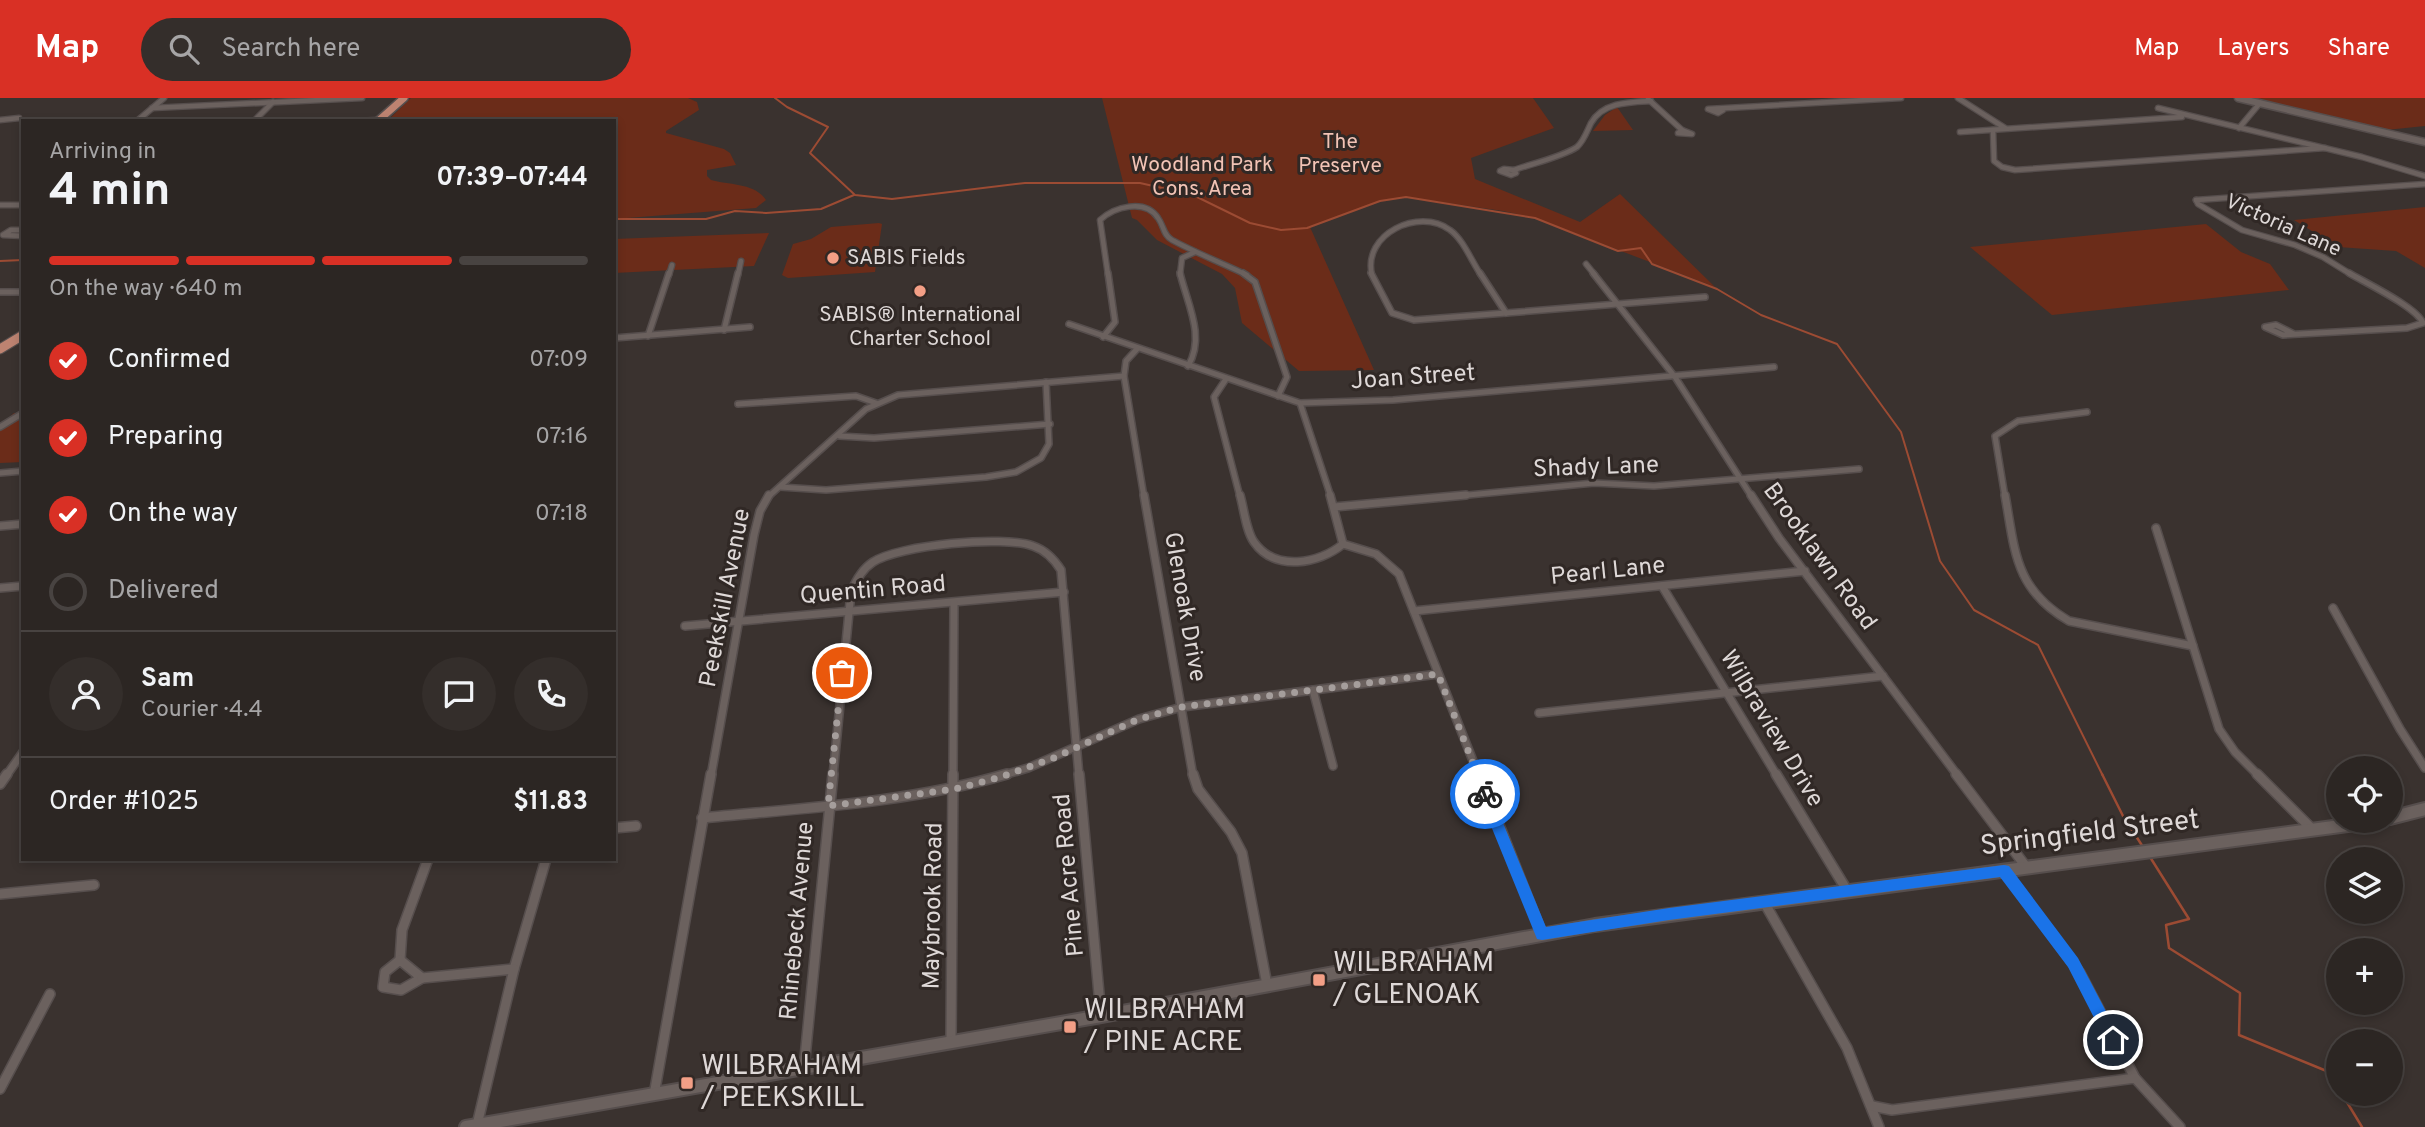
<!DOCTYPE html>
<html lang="en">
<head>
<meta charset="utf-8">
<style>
  :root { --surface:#2c2623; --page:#342e2b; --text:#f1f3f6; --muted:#a6a5a6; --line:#484341; --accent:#d93025 }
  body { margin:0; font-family:Overpass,sans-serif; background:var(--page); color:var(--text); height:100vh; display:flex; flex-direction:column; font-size:26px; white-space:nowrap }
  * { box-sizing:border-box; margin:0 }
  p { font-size:23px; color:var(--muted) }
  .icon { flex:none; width:38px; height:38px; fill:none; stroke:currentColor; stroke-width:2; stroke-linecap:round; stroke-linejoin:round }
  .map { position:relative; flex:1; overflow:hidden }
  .drawer { position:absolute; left:21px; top:21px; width:595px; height:742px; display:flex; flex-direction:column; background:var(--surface); border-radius:0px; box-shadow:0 4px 10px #0003,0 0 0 2px var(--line) }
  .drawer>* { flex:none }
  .fabs { position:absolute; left:2326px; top:658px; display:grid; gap:14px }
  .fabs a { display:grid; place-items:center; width:77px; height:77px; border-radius:50%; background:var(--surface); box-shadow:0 4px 10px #0003,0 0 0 2px var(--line); font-size:35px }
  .pin { position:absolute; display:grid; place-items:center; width:60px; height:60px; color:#fff; margin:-30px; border:4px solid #fff; border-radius:50%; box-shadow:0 2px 7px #0007 }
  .courier { position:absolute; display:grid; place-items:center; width:70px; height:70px; margin:-35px; border:5px solid #1a73e8; border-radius:50%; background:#fff; color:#222; box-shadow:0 2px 9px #0007 }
  .summary em { font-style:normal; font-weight:700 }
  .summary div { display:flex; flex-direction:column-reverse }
  .summary { display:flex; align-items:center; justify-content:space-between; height:119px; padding:0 28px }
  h1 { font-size:46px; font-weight:700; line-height:52px }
  .bar { display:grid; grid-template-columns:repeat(4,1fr); gap:10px 7px; align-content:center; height:84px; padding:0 28px }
  .bar i { height:9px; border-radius:5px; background:var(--line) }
  .bar .current { background:var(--accent) }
  .bar p { grid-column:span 4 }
  .line { display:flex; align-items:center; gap:18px; padding:0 28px; border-top:2px solid var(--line) }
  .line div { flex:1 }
  .round { display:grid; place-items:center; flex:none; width:74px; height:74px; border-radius:37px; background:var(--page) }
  ol { padding:0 28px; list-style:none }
  li { display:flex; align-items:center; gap:21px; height:77px }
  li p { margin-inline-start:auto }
  li .icon { padding:7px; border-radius:50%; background:var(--accent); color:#fff; stroke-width:4 }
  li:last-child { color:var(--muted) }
  li i { width:38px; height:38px; border:4px solid var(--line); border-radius:50% }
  header { display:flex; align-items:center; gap:42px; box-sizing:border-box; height:98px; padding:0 35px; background:var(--accent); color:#fff }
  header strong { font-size:33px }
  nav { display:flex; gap:38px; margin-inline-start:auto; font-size:24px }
  .search { width:490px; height:63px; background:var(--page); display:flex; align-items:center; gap:18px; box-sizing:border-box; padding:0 24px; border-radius:38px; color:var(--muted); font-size:26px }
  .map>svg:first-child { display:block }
  .green { fill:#6b2c19 }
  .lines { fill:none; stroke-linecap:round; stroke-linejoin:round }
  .stream-far1 { stroke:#9c4b33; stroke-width:2 }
  .stream { stroke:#9c4b33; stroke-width:2.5 }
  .minor-far3-casing { stroke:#564e4d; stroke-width:7 }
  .minor-far2-casing { stroke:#564e4d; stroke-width:8 }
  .minor-far1-casing { stroke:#564e4d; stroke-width:10 }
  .minor-casing { stroke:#564e4d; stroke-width:12 }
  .secondary-far1-casing { stroke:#564e4d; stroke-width:9 }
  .secondary-casing { stroke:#564e4d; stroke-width:16 }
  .primary-far1-casing { stroke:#564e4d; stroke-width:10 }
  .primary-casing { stroke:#564e4d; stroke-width:11 }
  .minor-far3 { stroke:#6b615e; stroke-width:4.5 }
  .minor-far2 { stroke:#6b615e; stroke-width:5 }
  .minor-far1 { stroke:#6b615e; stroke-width:7 }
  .minor { stroke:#6b615e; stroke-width:9 }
  .secondary-far1 { stroke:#6b615e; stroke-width:6 }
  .secondary { stroke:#6b615e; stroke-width:12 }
  .primary-far1 { stroke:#bd8371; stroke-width:7 }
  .primary { stroke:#bd8371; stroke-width:9 }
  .route { fill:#1a73e8 }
  .done { stroke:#a59e9c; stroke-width:7; stroke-dasharray:0 12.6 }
  .poi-dot { fill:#f39f86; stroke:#302825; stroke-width:2.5 }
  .labels { text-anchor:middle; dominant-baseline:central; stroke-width:6; stroke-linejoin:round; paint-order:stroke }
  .far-park-label { font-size:21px; fill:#f2c3b5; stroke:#302825 }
  .far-street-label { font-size:21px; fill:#ded8d7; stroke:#302825 }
  .far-poi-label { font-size:21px; fill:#ded8d7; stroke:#302825; text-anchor:start }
  .street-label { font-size:24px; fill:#ded8d7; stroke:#302825 }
  .near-street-label { font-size:28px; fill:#ded8d7; stroke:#302825 }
  .near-poi-label { font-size:28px; fill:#ded8d7; stroke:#302825; text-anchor:start }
</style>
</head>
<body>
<header>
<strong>Map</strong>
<div class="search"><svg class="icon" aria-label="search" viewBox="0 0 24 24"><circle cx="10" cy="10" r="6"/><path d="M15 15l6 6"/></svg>Search here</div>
<nav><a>Map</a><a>Layers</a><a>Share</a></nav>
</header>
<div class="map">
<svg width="2425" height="1029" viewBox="0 0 2425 1029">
  <rect width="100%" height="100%" fill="#3a322f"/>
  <g class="green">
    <path d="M411,0H688L697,4L699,12L666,33V35L724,51L730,55L736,67L707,72V78L711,82C729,87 755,85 766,102L756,110L614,121V23H387Z"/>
    <path d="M1102,0H1533L1554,30L1471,60L1475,81L1580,124L1620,96L1715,189L1535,120L1503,113L1406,99L1380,103L1310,129L1374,272L1299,273L1242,225L1235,190L1222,176L1157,142L1137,122L1132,120Z"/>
    <path d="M2247,0H2425V28L2386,32Z"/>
    <path d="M1617,9L1633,32L1593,33L1605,17Z"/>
    <path d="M2425,109V170L2396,153L2338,149L2294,122Z"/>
    <path d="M879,125L882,126L875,174L788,180L782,177L793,146L811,141L831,129Z"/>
    <path d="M2206,126L2241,154L2270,166L2289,192L2052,217L1970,149Z"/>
    <path d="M769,135L754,168L614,175V141Z"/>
    <path d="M14,315H23V364L0,365V328Z"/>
  </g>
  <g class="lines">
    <g class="stream-far1">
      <path d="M775,0L787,9L828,29L810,55L855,97L892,101L1025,85H1140L1193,97L1250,125L1281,132L1307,130L1380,103L1406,99L1535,120L1618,153L1641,150L1652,166L1717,191L1761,217L1837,246L1901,334L1940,463L1974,512L2038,547L2103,678"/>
      <path d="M614,121H706L735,113L766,115L821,111L854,97"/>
      <path d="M0,163L23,162"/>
    </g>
    <g class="stream">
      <path d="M2102,676L2123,718L2143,749"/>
      <path d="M2150,759L2189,821L2166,827L2169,850L2240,895L2239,937L2329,974L2338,989"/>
      <path d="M2342,996L2362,1029"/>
    </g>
    <g class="minor-far3-casing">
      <g id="minor-far3">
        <path d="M1958,0L2005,30"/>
        <path d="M1648,1L1682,32"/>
        <path d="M152,10L362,0"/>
        <path d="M2158,10L2362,59L2425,78"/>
        <path d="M1723,12L1718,15L1708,11L1901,0"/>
        <path d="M0,22L19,20"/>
        <path d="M137,23L164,0"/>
        <path d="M254,23L273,4"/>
        <path d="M354,23L379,22"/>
        <path d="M2239,30L2260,5"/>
        <path d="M1682,32L1692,36L1678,35Z"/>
        <path d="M1993,32L1994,63L2002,69L2015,72L2325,50"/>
        <path d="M1960,34L2182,19"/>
        <path d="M1504,71L1514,72L1516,75L1511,77L1500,73Z"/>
        <path d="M1514,72C1531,66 1562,59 1577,49C1584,43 1587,33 1591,25C1603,4 1630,4 1651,3"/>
        <path d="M2196,102L2198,106L2242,132L2295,147L2323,159L2352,177"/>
        <path d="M2196,102L2425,86"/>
        <path d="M0,107H23"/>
        <path d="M23,132H11L3,137L23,138"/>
        <path d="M1586,166L1595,177"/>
        <path d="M669,177L672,167"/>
        <path d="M738,177L741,163"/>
        <path d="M1108,177L1100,122C1114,109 1145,100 1158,120C1164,128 1163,137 1172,142C1196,155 1222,165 1247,177"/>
        <path d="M1180,177L1182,160L1195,154"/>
        <path d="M1372,177C1362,136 1419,109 1450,132C1463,141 1472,164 1481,177"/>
      </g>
    </g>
    <g class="minor-far2-casing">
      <g id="minor-far2">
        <path d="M1180,175C1187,205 1206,239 1188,268"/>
        <path d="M1243,175L1255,184L1287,279L1278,298"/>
        <path d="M1371,175L1392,215L1414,222L1506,215"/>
        <path d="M1480,175L1506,215"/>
        <path d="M1593,175L1675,279L1752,399"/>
        <path d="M0,194H23"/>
        <path d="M1506,215L1705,199"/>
        <path d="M1069,226L1300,305L1393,302L1774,269"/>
        <path d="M724,232L738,175"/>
        <path d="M2294,236L2276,227L2265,229L2283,237L2407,230L2423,225C2416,209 2366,185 2349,175"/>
        <path d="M648,238L669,175"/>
        <path d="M1103,239L1115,224L1108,175"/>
        <path d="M614,240L750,229"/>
        <path d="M1137,251L1126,263L1124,278L1144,399"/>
        <path d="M1226,281L1214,299L1240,399"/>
        <path d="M1300,305L1331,399"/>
        <path d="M738,306L856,298L876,305"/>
        <path d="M0,329L23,315"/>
        <path d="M839,338L874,340L1050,326"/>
        <path d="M0,375L23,373"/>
        <path d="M780,389L826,392L986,379L1016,374L1041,360L1049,346L1046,284"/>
        <path d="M768,399L866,311L898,297L1124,278"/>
        <path d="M1447,399L1594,385L1654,388L1859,371"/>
        <path d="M2005,399L1995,338L2018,323L2087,314"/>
      </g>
    </g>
    <g class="minor-far1-casing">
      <g id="minor-far1">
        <path d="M1144,397L1193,678"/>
        <path d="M1240,397C1244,411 1246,433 1254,444C1275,474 1319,466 1343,446L1330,397"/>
        <path d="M1751,397L1779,440L1958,678"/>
        <path d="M2005,397C2015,452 2014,491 2069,523L2193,548"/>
        <path d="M1334,409L1466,397"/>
        <path d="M0,428L23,426"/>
        <path d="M2156,430L2219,631L2235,654L2259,678"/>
        <path d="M1343,446L1376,456L1399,476L1479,678"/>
        <path d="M1662,488L1777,678"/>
        <path d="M0,490L23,488"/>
        <path d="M2333,510L2400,631L2425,670"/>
        <path d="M1414,513L1805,473"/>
        <path d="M685,528L1064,494"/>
        <path d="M1313,592L1333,668"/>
        <path d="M1539,615L1883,578"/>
        <path d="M6,678L23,654"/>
        <path d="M711,678L754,437L760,413L769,397"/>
        <path d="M833,678L851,494C856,482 862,471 873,464C899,447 1003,437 1033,448C1045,452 1054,461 1061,472L1079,678"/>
        <path d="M953,678L954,505"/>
        <path d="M1000,678L1028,670L1139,621L1182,609L1438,576"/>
      </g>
    </g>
    <g class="minor-casing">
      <g id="minor">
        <path d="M1079,676L1101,918"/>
        <path d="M1193,676L1198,691L1231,734L1242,755L1267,887"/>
        <path d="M1479,676L1542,836"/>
        <path d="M1776,676L1848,794"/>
        <path d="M1956,676L2027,770"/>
        <path d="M2257,676L2312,731"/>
        <path d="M0,686L7,676"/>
        <path d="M702,720C804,710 908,705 1007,676"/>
        <path d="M614,730L636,728"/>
        <path d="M2004,772L2080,875L2135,980"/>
        <path d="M0,796L94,787"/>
        <path d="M1764,804L1847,950L1879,1029"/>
        <path d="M400,862L402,832L428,761"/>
        <path d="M400,862L422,880L401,892L383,889L385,874Z"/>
        <path d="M514,871L546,761"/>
        <path d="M422,880L514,871L477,1027"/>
        <path d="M951,944L953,676"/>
        <path d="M804,970L833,676"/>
        <path d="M0,991L50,896"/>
        <path d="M654,997L711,676"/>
        <path d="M1872,1008L1892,1012L2135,980L2180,1029"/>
      </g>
    </g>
    <g class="secondary-far1-casing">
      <path id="secondary-far1" d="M2238,0L2425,44"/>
    </g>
    <g class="secondary-casing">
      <g id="secondary">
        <path d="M2390,720L2425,711"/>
        <path d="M466,1029L1101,918L1595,827L2378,723"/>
      </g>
    </g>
    <g class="primary-far1-casing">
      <path id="primary-far1" d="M378,23L404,0"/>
    </g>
    <g class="primary-casing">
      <path id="primary" d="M0,251L23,237"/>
    </g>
    <use href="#minor-far3" class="minor-far3"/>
    <use href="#minor-far2" class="minor-far2"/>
    <use href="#minor-far1" class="minor-far1"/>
    <use href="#minor" class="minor"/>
    <use href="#secondary-far1" class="secondary-far1"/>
    <use href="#secondary" class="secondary"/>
    <use href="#primary-far1" class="primary-far1"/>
    <use href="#primary" class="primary"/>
  </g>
  <path class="route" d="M1485,691L1491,696L1546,829L1669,810L2004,767L2009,768L2078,860L2121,942L2119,947L2113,949L2108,947L2068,869L2000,779L1669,822L1542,842L1537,841L1478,696Z"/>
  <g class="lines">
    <path class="done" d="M842,575L828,708L955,691L1001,679L1054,660L1139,621L1182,609L1438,576L1485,696"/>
  </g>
  <g class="poi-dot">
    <circle cx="833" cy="160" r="7"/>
    <circle cx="920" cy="193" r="7"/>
    <rect x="1312" y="875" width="14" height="14" rx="3.5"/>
    <rect x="1063" y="922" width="14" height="14" rx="3.5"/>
    <rect x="680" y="978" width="14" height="14" rx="3.5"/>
  </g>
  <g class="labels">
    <g class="far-park-label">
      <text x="1340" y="44">The<tspan x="1340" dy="24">Preserve</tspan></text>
      <text x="1202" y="67">Woodland Park<tspan x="1202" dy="24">Cons. Area</tspan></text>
    </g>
    <g class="far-street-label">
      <text transform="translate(2283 128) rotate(24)">Victoria Lane</text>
    </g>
    <g class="far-poi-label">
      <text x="847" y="160">SABIS Fields</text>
      <text x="920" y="217" text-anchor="middle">SABIS® International<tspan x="920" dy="24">Charter School</tspan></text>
    </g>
    <g class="street-label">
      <text transform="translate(1413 280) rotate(-4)">Joan Street</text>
      <text transform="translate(1596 370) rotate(-2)">Shady Lane</text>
      <text transform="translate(1819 459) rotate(54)">Brooklawn Road</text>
      <text transform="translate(1608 474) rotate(-6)">Pearl Lane</text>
      <text transform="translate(873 493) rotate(-5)">Quentin Road</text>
      <text transform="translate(726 500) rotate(-79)">Peekskill Avenue</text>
      <text transform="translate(1184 509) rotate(80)">Glenoak Drive</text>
      <text transform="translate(1771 631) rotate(59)">Wilbraview Drive</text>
      <text transform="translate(1070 777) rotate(-95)">Pine Acre Road</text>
      <text transform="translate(934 808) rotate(-89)">Maybrook Road</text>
      <text transform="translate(798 823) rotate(-85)">Rhinebeck Avenue</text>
    </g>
    <g class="near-street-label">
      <text transform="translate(2090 736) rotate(-7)">Springfield Street</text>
    </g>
    <g class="near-poi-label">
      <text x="1333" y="866">WILBRAHAM<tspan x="1333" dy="32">/ GLENOAK</tspan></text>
      <text x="1084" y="913">WILBRAHAM<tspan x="1084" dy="32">/ PINE ACRE</tspan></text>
      <text x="701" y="969">WILBRAHAM<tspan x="701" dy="32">/ PEEKSKILL</tspan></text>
    </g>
  </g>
</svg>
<div class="fabs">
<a><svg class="icon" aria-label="locate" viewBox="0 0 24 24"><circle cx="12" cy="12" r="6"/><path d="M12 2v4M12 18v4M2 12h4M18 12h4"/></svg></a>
<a><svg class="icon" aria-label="layers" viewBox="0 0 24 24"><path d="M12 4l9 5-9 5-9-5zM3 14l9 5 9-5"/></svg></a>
<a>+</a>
<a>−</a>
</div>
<div class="pin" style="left:842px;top:575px;background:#ea580c"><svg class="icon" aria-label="bag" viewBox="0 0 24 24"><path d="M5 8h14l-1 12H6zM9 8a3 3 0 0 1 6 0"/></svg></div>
<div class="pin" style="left:2113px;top:942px;background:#1f2937"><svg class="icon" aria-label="home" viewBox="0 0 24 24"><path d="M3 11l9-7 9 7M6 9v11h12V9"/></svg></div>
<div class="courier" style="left:1485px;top:696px"><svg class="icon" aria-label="bike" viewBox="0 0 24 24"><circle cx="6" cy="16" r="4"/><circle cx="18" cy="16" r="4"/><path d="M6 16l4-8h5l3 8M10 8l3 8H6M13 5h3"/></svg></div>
<section class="drawer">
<div class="summary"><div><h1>4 min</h1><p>Arriving in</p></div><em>07:39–07:44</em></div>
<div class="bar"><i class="current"></i><i class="current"></i><i class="current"></i><i></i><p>On the way · 640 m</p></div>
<ol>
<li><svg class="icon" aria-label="check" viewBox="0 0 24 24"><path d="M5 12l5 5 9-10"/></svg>Confirmed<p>07:09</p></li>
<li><svg class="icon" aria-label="check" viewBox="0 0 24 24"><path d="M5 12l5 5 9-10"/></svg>Preparing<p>07:16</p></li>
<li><svg class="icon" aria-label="check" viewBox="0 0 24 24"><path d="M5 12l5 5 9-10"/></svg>On the way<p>07:18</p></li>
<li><i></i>Delivered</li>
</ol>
<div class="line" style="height:126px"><a class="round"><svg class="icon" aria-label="person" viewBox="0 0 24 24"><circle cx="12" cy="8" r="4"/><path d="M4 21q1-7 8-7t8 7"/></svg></a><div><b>Sam</b><p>Courier · 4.4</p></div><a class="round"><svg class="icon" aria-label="chat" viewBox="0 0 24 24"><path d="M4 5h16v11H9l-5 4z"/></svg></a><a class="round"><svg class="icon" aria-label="phone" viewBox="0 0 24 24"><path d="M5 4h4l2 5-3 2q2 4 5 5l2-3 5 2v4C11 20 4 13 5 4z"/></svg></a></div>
<div class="line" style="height:91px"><div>Order #1025</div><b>$11.83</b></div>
</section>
</div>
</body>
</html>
